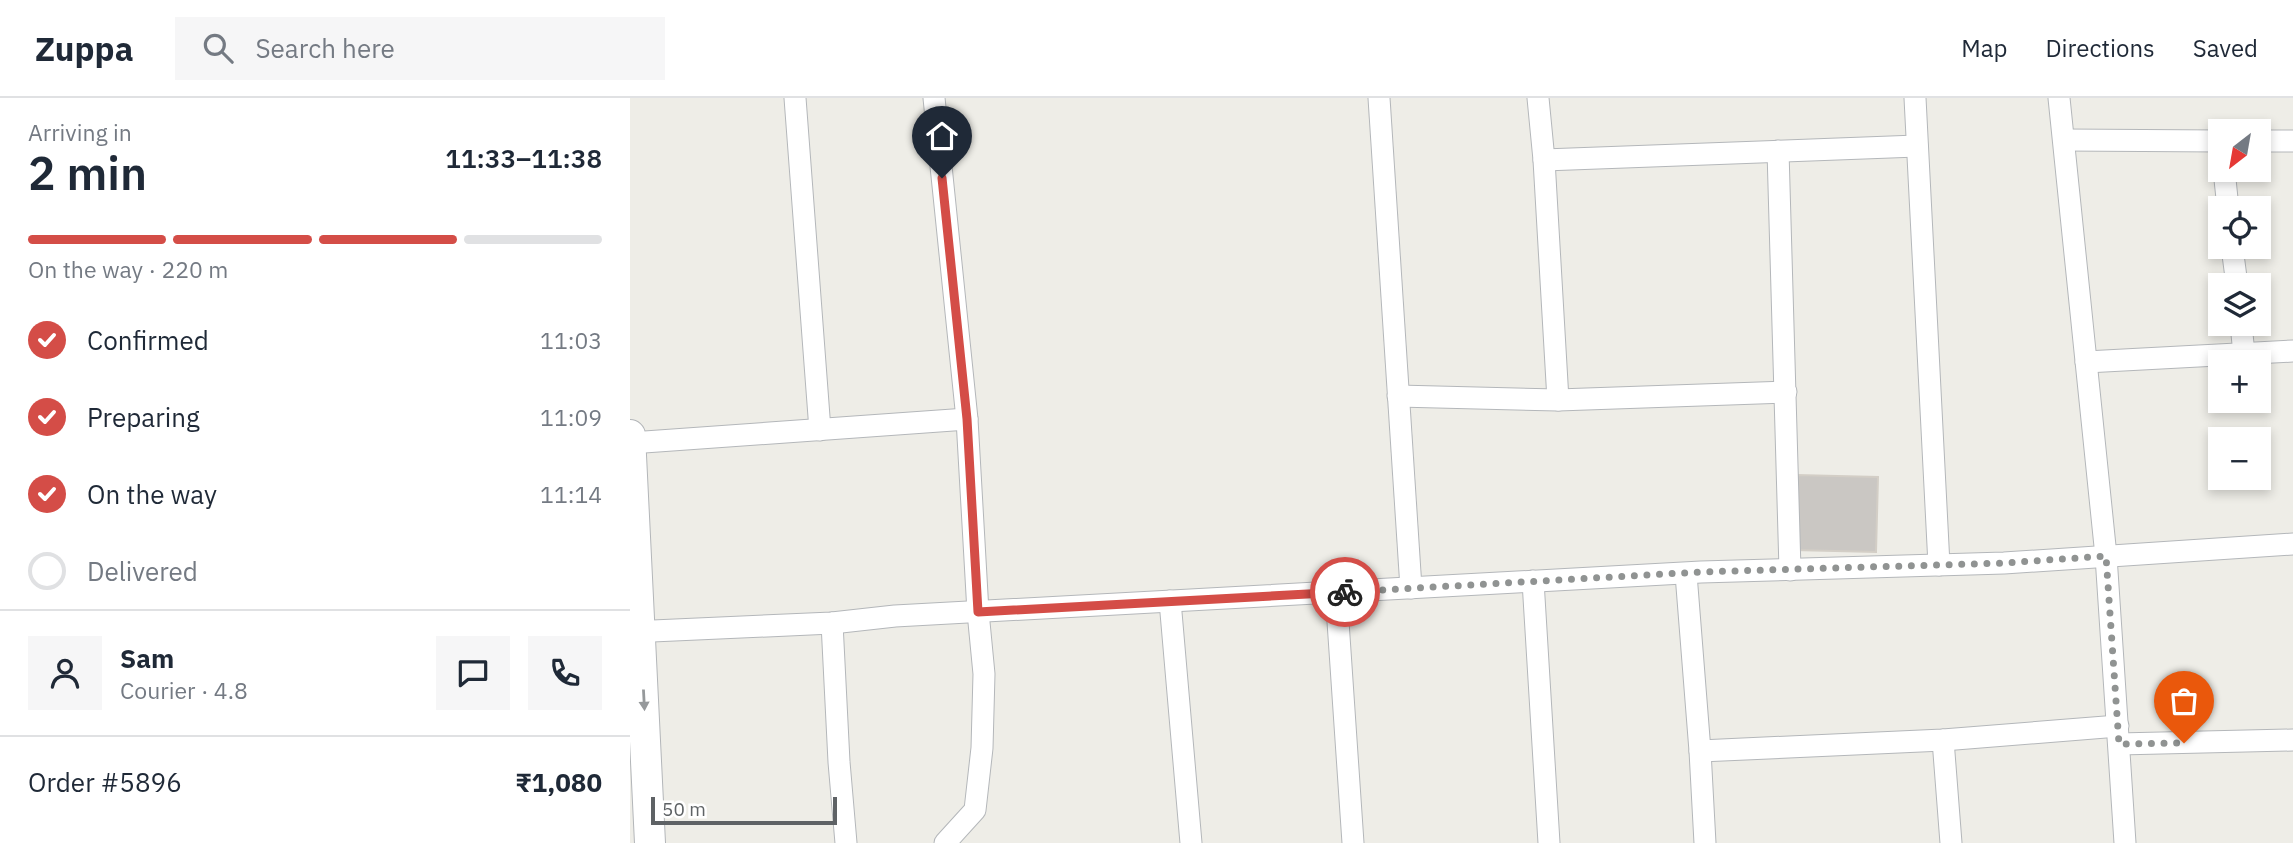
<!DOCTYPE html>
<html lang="en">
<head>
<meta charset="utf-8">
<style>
  :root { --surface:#fff; --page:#f6f6f7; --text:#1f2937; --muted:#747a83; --line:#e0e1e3; --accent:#d44d47 }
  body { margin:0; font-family:"IBM Plex Sans",sans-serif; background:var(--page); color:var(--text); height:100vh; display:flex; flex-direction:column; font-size:26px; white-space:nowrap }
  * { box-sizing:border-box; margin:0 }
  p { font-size:23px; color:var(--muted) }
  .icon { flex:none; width:38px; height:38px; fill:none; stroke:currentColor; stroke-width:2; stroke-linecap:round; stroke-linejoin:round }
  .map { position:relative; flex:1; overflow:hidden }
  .side { display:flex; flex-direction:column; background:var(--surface); width:630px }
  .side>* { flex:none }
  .needle { width:46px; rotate:211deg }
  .tools { position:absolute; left:1578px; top:21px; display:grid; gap:14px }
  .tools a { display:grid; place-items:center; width:63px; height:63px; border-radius:0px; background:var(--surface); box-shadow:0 4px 10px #0003; font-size:35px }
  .scale { position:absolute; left:21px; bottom:18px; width:186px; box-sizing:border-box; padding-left:7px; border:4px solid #5e6265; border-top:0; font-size:19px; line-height:24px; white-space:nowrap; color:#5e6265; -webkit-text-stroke:5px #fff; paint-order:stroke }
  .pin { position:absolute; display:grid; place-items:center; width:60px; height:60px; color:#fff; margin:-72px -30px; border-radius:50% 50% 50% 0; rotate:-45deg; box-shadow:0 0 7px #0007 }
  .pin .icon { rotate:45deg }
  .courier { position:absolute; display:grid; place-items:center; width:70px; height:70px; margin:-35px; border:5px solid #d44d47; border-radius:50%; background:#fff; color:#222; box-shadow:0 2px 9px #0007 }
  .headline em { font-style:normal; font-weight:600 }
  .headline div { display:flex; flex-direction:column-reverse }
  .headline { display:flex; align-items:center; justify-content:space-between; height:119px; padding:0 28px }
  h1 { font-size:46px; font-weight:600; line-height:52px }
  .bar { display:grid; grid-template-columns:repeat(4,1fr); gap:10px 7px; align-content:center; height:84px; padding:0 28px }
  .bar i { height:9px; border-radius:5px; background:var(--line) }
  .bar .selected { background:var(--accent) }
  .bar p { grid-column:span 4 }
  .line { display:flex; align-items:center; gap:18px; padding:0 28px; border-top:2px solid var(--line) }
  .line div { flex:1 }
  .round { display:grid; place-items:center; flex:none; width:74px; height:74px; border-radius:0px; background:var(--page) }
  ol { padding:0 28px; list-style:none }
  li { display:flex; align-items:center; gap:21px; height:77px }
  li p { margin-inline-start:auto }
  li .icon { padding:7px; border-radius:50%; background:var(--accent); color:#fff; stroke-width:4 }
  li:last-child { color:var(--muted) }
  li i { width:38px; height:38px; border:4px solid var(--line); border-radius:50% }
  header { display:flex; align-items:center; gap:42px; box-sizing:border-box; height:98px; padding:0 35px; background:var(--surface); border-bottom:2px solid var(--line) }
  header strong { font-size:33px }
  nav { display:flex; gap:38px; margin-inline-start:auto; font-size:24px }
  .search { width:490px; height:63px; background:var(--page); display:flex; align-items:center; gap:18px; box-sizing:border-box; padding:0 24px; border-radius:0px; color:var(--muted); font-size:26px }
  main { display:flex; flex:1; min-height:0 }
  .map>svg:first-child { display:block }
  .building { fill:#cac7c3; stroke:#d3cec6; stroke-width:2 }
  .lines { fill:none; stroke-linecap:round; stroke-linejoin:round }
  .street-casing { stroke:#b4b7ba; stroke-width:23 }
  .secondary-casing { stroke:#b3b6b9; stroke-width:32 }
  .street { stroke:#fff; stroke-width:21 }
  .secondary { stroke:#fff; stroke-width:30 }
  .oneway { fill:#96999b }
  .done { stroke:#909392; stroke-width:7; stroke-dasharray:0 12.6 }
  .route { stroke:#d44d47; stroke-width:9 }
</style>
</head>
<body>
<header>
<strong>Zuppa</strong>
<div class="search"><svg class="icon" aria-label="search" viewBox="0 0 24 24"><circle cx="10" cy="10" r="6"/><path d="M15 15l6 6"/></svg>Search here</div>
<nav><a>Map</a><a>Directions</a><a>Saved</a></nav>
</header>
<main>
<section class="side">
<div class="headline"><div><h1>2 min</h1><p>Arriving in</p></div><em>11:33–11:38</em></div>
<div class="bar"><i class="selected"></i><i class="selected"></i><i class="selected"></i><i></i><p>On the way · 220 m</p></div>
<ol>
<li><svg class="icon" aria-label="check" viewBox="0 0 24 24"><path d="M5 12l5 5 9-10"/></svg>Confirmed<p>11:03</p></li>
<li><svg class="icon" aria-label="check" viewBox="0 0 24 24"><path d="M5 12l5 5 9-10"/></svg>Preparing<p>11:09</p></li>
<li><svg class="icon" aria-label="check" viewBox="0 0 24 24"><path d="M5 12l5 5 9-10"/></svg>On the way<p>11:14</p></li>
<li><i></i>Delivered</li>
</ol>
<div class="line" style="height:126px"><a class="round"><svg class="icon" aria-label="person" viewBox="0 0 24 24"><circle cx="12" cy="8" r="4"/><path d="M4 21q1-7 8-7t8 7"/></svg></a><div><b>Sam</b><p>Courier · 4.8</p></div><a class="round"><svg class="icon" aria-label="chat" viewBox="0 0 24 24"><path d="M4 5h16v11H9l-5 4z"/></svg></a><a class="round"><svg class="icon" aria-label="phone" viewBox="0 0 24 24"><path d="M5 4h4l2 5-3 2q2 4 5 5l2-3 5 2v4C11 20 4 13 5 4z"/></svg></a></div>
<div class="line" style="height:91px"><div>Order #5896</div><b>₹1,080</b></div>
</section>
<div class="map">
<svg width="1663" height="745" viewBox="0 0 1663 745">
  <rect width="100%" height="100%" fill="#eeede7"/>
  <path class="building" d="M1166,377L1248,379L1246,454L1164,452Z"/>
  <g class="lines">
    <g class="street-casing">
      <g id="street">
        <path d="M165,0L190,332"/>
        <path d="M304,0L337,321L348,514L354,576L352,650L345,712L315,745"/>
        <path d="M749,0L781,490"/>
        <path d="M908,0L914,62L928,302"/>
        <path d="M1285,0L1309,467"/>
        <path d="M1429,0L1476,458L1495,745"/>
        <path d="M1434,42L1591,43"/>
        <path d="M1629,43H1663"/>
        <path d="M1148,53L1160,472"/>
        <path d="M914,62L1287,48"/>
        <path d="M1594,72L1598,110"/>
        <path d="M1602,149L1607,187"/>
        <path d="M1611,226L1614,256"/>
        <path d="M1456,264L1663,253"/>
        <path d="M768,298L928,302L1156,294"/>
        <path d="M0,345L337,321"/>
        <path d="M1056,476L1070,653L1075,745"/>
        <path d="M903,483L919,745"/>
        <path d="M706,494L723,745"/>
        <path d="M540,503L561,745"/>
        <path d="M202,525L209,664L216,745"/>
        <path d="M0,534L202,525L265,518L1071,474L1374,465L1663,446"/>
        <path d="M1313,642L1321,745"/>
        <path d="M1489,646L1663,642"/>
        <path d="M1070,653L1313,642L1488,628"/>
      </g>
    </g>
    <g class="secondary-casing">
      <path id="secondary" d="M0,337L20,745"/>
    </g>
    <use href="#street" class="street"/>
    <use href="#secondary" class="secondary"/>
  </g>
  <defs><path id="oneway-solid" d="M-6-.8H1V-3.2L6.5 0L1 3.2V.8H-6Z" transform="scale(1.75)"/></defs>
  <use class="oneway" href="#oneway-solid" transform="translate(14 602) rotate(87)"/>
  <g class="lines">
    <path class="done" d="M715,494L1071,474L1374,465L1476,458L1489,646L1554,645"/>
    <path class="route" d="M312,80L337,321L348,514L715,494"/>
  </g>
</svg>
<div class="tools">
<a><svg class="needle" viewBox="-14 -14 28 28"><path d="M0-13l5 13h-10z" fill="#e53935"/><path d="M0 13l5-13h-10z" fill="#747a83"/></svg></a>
<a><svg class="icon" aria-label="locate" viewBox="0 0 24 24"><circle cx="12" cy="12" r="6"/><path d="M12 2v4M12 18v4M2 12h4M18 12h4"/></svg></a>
<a><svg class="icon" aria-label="layers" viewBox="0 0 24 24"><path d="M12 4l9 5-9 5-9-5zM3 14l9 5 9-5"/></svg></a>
<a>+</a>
<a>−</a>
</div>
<div class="scale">50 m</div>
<div class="pin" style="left:1554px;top:645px;background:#ea580c"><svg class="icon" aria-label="bag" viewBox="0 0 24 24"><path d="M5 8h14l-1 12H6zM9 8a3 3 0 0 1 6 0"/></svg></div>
<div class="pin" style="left:312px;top:80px;background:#1f2937"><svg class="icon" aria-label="home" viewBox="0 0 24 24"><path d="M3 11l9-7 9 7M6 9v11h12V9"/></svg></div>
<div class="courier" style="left:715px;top:494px"><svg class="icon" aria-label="bike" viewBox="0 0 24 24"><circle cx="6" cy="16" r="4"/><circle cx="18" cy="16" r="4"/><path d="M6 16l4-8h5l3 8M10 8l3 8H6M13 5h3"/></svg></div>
</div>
</main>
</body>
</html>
